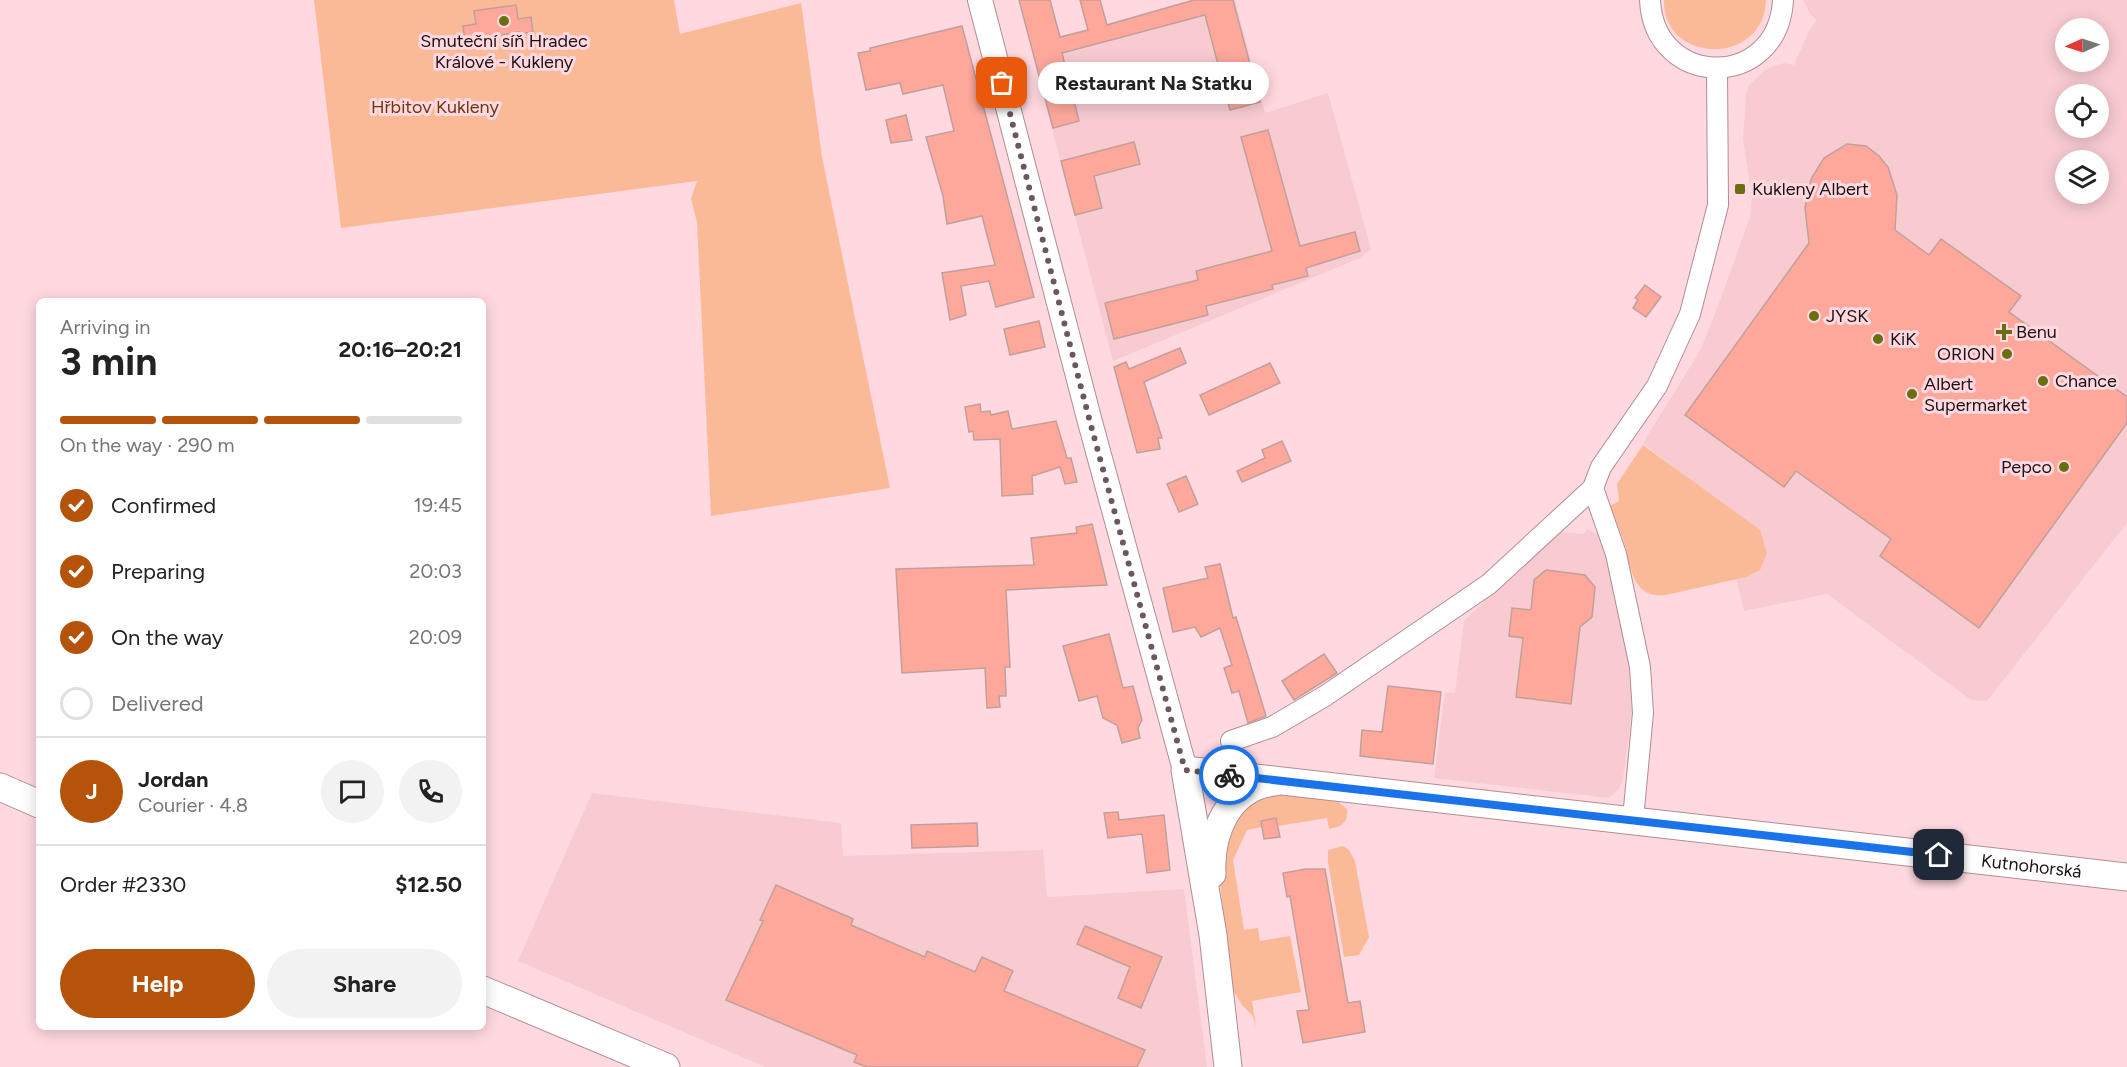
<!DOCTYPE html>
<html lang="en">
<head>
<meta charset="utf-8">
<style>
  :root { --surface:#fff; --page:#f2f2f2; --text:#222; --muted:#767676; --line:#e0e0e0; --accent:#b45309 }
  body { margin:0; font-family:Figtree,sans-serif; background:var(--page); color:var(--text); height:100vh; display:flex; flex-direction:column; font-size:22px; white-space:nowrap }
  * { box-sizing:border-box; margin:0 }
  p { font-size:20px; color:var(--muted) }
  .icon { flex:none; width:33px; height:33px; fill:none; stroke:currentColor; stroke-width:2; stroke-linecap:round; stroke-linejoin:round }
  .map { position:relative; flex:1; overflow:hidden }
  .sheet { position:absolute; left:36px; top:298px; width:450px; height:732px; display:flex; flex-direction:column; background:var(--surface); border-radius:9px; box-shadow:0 3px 15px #0003 }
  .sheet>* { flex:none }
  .needle { width:39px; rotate:267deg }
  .fabs { position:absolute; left:2055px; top:18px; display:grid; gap:12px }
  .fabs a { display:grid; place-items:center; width:54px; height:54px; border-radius:50%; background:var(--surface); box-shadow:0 3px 15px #0003; font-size:30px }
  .pin { position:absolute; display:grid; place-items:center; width:51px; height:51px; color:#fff; margin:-26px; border-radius:12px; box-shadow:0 3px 9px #0006 }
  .courier { position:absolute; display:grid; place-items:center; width:60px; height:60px; margin:-30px; border:4px solid #1a73e8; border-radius:50%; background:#fff; color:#222; box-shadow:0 2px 8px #0007 }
  .bubble { position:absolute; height:42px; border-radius:21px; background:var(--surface); box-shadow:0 3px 15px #0003; font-size:20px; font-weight:700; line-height:42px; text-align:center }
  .head em { font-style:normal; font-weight:700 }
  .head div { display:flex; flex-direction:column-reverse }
  .head { display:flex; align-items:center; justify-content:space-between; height:102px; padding:0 24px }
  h1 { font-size:39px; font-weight:700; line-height:45px }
  .bar { display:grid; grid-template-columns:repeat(4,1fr); gap:9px 6px; align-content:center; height:72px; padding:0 24px }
  .bar i { height:8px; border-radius:4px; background:var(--line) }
  .bar .active { background:var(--accent) }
  .bar p { grid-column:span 4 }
  .line { display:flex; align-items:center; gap:15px; padding:0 24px; border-top:2px solid var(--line) }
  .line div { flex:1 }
  .round { display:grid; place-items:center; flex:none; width:63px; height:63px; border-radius:32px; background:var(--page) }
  ol { padding:0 24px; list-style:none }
  li { display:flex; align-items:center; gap:18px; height:66px }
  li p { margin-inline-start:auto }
  li .icon { padding:6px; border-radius:50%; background:var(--accent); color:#fff; stroke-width:4 }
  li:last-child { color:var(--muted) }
  li i { width:33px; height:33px; border:3px solid var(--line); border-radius:50% }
  .primary-button { display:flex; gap:12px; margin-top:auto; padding:12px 24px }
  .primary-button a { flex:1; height:69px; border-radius:36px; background:var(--accent); color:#fff; font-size:24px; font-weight:700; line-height:69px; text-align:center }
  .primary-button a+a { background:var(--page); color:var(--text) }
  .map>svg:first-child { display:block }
  .built { fill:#f8cbd1; fill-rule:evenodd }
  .green { fill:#fbba97 }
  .building { fill:#fea89c; stroke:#c29f9a; stroke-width:1.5 }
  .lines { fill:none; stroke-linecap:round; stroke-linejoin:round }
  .minor-casing { stroke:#b08d93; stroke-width:22 }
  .tertiary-casing { stroke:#b08d93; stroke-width:26 }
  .secondary-casing { stroke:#b08d93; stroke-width:29 }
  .minor { stroke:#fff; stroke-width:20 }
  .tertiary { stroke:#fff; stroke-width:24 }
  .secondary { stroke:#fff; stroke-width:27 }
  .done { stroke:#6c575a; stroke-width:6; stroke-dasharray:0 10.8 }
  .route { stroke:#1a73e8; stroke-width:8 }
  .poi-dot { fill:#6a6d10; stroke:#ffd9df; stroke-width:2 }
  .labels { text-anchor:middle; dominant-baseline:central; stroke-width:6; stroke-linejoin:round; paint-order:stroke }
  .poi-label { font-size:18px; fill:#1d1113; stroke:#ffd9df; text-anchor:start }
  .park-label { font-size:18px; fill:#6f350e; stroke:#ffd9df }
  .street-label { font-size:18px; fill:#1d1113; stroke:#ffd9df }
</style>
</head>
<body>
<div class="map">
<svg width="2127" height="1067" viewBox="0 0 2127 1067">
  <rect width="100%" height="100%" fill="#ffd9df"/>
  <g class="built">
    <path d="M1191,0H1235L1265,113L1328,93L1371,249L1360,258L1113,361L1030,45Z"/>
    <path d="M1803,0H2127V523L1987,701L1971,700L1827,594L1744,611L1718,502L1643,443L1701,349L1719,303L1750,217L1752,197L1743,139L1746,94L1749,85L1766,69L1784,63L1794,65L1809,31L1817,20L1811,15ZM2066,28H2098V62H2066ZM2066,94H2098V128H2066ZM2066,160H2098V194H2066Z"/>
    <path d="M1587,529L1601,536L1633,671L1634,695L1623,779L1619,789L1609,798L1434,778L1445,692L1455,693L1464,621L1557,532L1584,534Z"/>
    <path d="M592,793L841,823L843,856L1043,850L1047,897L1184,889L1207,1067H765L518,961Z"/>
  </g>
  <g class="green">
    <path d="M314,0H674L680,34L801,3L822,157L890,488L711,516L697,222L691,199L697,181L341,228Z"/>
    <path d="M1664,0H1766C1764,67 1662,64 1664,0Z"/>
    <path d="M1643,445L1760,530L1767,553L1760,570L1746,577L1666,595C1632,599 1631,567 1624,542C1620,530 1615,518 1610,506L1619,501L1617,484Z"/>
    <path d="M1291,794L1334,799L1347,809C1348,823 1342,827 1329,829L1327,818L1278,826L1276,818L1262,821V827L1247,830L1233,860L1244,930L1258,928L1260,941L1290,936L1301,992L1252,1001L1256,1027L1252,1015L1242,1005L1231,987L1220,881L1227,829L1249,801L1272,795Z"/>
    <path d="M1343,846L1349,850L1355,861L1369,937L1359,955L1344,957L1328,862V850Z"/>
  </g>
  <g class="building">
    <path d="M1019,0H1050L1060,37L1088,30L1080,0H1100L1107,25L1194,0H1233L1260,102L1230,110L1205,15L1062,53L1079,121L1053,128Z"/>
    <path d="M516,5L518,19L531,17L533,32L519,34V32L465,41L463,26L476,24L474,11Z"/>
    <path d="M962,26L1034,297L996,307L989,281L961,286L966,315L950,320L942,273L995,265L982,216L947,224L943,196L926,137L954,131L943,85L903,94L900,83L866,90L858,53L870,51V48Z"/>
    <path d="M906,115L912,140L891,143L886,120Z"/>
    <path d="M1268,130L1300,246L1355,232L1360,251L1306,268L1308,276L1272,285L1273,289L1206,306L1208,315L1114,339L1105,303L1198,280L1196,271L1272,251L1241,137Z"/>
    <path d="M1134,142L1140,164L1094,176L1102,208L1075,215L1061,161Z"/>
    <path d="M1847,144L1866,146L1879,156L1888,167L1897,195L1895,230L1929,255L1941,239L2021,296L2009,312L2127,397V423L1979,628L1880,556L1891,539L1796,471L1784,487L1685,415L1809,243L1805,208L1811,179L1824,158Z"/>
    <path d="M1645,285L1661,297L1646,317L1633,308L1638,300L1635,298Z"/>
    <path d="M1039,321L1045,347L1010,355L1004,329Z"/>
    <path d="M1180,348L1186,363L1144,382L1162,438H1158L1160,449L1137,453L1114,367L1126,362L1129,369Z"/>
    <path d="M1270,363L1280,383L1209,415L1200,395Z"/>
    <path d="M980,404L981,412L990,411L991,415L1008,411L1012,429L1056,421L1067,458H1071L1077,482L1065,484L1060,467L1032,476L1033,494L1002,496L1000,439L974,440L973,431L969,432L965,407Z"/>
    <path d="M1282,441L1291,461L1242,482L1237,471L1265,458L1262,450Z"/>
    <path d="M1186,476L1198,504L1179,512L1167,484Z"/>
    <path d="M1092,524L1107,585L1006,590L1010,667H1005L1006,696H999L1000,707L987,708L985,668L902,673L896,569L1034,565L1031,538L1077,533L1076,527Z"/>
    <path d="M1220,564L1233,618L1236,617L1266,716L1248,723L1239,691L1232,693L1224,668L1232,665L1220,628L1201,637L1195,627L1173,632L1163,588L1208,578L1205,567Z"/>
    <path d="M1546,570L1585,575L1595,587L1592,617L1580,627L1571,704L1516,697L1523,638L1509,636L1512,608L1531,610L1534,580Z"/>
    <path d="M1109,634L1123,688L1133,686L1142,720L1138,728L1140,738L1122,743L1117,725L1103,718L1097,696L1079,701L1063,646Z"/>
    <path d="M1324,654L1337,673L1294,700L1282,681Z"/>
    <path d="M1388,686L1441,692L1433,764L1360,756L1362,730L1382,732Z"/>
    <path d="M1118,812L1119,820L1164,815L1170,870L1147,873L1142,834L1108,838L1104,813Z"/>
    <path d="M1276,818L1280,837L1264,839L1261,821Z"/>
    <path d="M977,823L978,846L912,848L911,825Z"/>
    <path d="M1306,869H1325L1348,1003L1360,1001L1365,1032L1303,1043L1297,1011L1309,1010L1290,896L1287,897L1283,873Z"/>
    <path d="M776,885L853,919L851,925L925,957L927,951L975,972L982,957L1013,971L1004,991L1145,1050L1137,1067H867L854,1062L857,1055L726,1000L763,921L760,920Z"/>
    <path d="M1085,926L1162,957L1141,1008L1118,998L1130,967L1077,944Z"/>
  </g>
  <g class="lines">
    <g class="minor-casing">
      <g id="minor">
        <path d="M1650,0C1654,89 1778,91 1783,0"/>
        <path d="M1231,741L1272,727L1325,696L1489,584L1593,488"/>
        <path d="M1633,819L1643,713L1640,667L1616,554L1593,488L1601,467L1657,386L1690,314L1718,205L1717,69"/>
      </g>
    </g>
    <g class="tertiary-casing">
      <path id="tertiary" d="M980,0L1090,422L1185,770"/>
    </g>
    <g class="secondary-casing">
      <g id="secondary">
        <path d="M0,787L39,804"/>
        <path d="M1212,874C1210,833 1228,787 1274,782"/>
        <path d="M483,990L666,1067"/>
        <path id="s1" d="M1228,1067L1213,935L1185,770L2127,877"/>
      </g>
    </g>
    <use href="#minor" class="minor"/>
    <use href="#tertiary" class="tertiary"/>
    <use href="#secondary" class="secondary"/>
  </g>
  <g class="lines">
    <path class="done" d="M1002,83L1090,422L1185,770L1229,775"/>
    <path class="route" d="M1229,775L1939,855"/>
  </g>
  <g class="poi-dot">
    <circle cx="504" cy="21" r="6"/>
    <rect x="1734" y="183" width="12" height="12" rx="3"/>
    <circle cx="1814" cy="316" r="6"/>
    <path d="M2001 323h6v6h6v6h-6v6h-6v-6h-6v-6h6z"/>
    <circle cx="1878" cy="339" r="6"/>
    <circle cx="2007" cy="354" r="6"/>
    <circle cx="2043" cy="381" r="6"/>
    <circle cx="1912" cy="394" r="6"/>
    <circle cx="2064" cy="467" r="6"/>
  </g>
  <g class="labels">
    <g class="poi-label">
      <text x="504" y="41" text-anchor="middle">Smuteční síň Hradec<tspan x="504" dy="21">Králové - Kukleny</tspan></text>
      <text x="1752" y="189">Kukleny Albert</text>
      <text x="1826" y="316">JYSK</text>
      <text x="2016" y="332">Benu</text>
      <text x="1890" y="339">KiK</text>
      <text x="1995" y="354" text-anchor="end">ORION</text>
      <text x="2055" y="381">Chance</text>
      <text x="1924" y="384">Albert<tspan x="1924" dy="21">Supermarket</tspan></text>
      <text x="2052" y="467" text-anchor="end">Pepco</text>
    </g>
    <g class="park-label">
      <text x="435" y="107">Hřbitov Kukleny</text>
    </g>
    <g class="street-label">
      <text stroke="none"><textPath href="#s1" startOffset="1152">Kutnohorská</textPath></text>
    </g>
  </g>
</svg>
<div class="fabs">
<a><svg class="needle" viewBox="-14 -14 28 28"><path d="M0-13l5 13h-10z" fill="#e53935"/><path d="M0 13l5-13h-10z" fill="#767676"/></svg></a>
<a><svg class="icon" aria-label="locate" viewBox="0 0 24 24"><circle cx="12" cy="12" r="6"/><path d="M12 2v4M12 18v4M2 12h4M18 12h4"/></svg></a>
<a><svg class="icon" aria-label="layers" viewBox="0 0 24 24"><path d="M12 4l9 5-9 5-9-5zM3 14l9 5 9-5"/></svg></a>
</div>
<div class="pin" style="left:1002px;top:83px;background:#ea580c"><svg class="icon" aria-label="bag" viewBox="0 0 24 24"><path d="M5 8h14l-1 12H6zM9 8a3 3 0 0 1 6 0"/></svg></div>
<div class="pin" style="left:1939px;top:855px;background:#1f2937"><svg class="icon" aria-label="home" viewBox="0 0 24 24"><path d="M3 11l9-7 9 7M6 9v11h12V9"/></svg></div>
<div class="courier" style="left:1229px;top:775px"><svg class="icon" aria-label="bike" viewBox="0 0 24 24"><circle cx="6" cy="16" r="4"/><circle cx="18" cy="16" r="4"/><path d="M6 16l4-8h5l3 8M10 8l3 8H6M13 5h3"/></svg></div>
<div class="bubble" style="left:1038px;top:62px;width:231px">Restaurant Na Statku</div>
<section class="sheet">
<div class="head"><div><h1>3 min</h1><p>Arriving in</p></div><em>20:16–20:21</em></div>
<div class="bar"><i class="active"></i><i class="active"></i><i class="active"></i><i></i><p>On the way · 290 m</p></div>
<ol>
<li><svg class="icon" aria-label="check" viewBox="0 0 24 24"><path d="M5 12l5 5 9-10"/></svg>Confirmed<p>19:45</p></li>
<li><svg class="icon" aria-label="check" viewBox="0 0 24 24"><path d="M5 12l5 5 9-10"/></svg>Preparing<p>20:03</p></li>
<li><svg class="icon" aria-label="check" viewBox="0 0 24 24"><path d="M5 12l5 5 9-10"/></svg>On the way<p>20:09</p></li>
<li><i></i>Delivered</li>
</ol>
<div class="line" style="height:108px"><b class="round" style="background:var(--accent);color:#fff">J</b><div><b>Jordan</b><p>Courier · 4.8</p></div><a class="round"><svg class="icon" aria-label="chat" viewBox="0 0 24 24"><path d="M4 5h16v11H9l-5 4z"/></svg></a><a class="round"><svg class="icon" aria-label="phone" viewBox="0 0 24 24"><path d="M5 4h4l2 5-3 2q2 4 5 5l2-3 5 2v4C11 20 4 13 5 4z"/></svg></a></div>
<div class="line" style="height:78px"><div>Order #2330</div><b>$12.50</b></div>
<div class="primary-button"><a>Help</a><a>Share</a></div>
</section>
</div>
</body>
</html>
